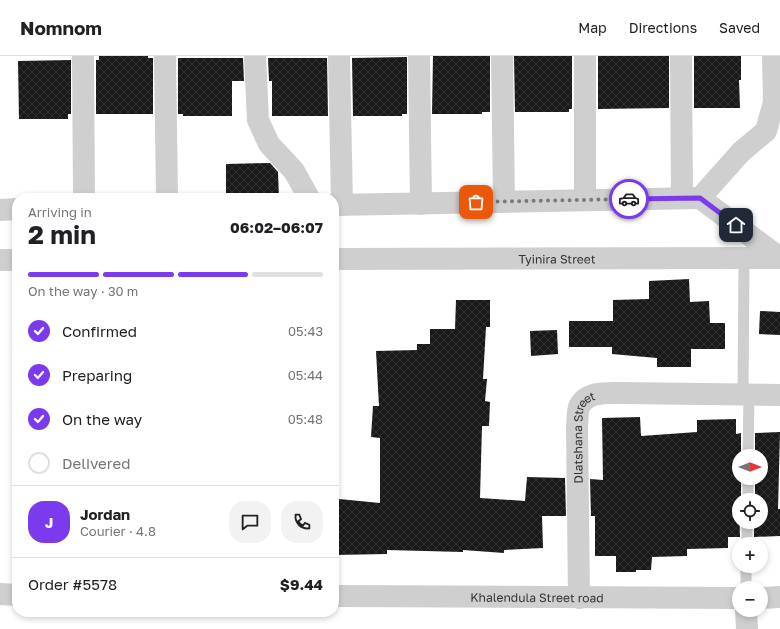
<!DOCTYPE html>
<html lang="en">
<head>
<meta charset="utf-8">
<style>
  :root { --surface:#fff; --page:#f2f2f2; --text:#202124; --muted:#757577; --line:#e0e0e0; --accent:#7c3aed }
  body { margin:0; font-family:"Golos Text",sans-serif; background:var(--page); color:var(--text); height:100vh; display:flex; flex-direction:column; font-size:15px; white-space:nowrap }
  * { box-sizing:border-box; margin:0 }
  p { font-size:13px; color:var(--muted) }
  .icon { flex:none; width:22px; height:22px; fill:none; stroke:currentColor; stroke-width:2; stroke-linecap:round; stroke-linejoin:round }
  .map { position:relative; flex:1; overflow:hidden }
  .side { position:absolute; left:12px; top:137px; width:327px; height:424px; display:flex; flex-direction:column; background:var(--surface); border-radius:16px; box-shadow:0 2px 6px #0003 }
  .side>* { flex:none }
  .needle { width:26px; rotate:90deg }
  .controls { position:absolute; left:732px; top:393px; display:grid; gap:8px }
  .controls a { display:grid; place-items:center; width:36px; height:36px; border-radius:50%; background:var(--surface); box-shadow:0 2px 6px #0003; font-size:20px }
  .pin { position:absolute; display:grid; place-items:center; width:34px; height:34px; color:#fff; margin:-17px; border-radius:8px; box-shadow:0 2px 6px #0006 }
  .courier { position:absolute; display:grid; place-items:center; width:40px; height:40px; margin:-20px; border:3px solid #7c3aed; border-radius:50%; background:#fff; color:#222; box-shadow:0 1px 5px #0007 }
  .headline em { font-style:normal; font-weight:700 }
  .headline div { display:flex; flex-direction:column-reverse }
  .headline { display:flex; align-items:center; justify-content:space-between; height:68px; padding:0 16px }
  h1 { font-size:26px; font-weight:700; line-height:30px }
  .bar { display:grid; grid-template-columns:repeat(4,1fr); gap:6px 4px; align-content:center; height:48px; padding:0 16px }
  .bar i { height:5px; border-radius:3px; background:var(--line) }
  .bar .active { background:var(--accent) }
  .bar p { grid-column:span 4 }
  .line { display:flex; align-items:center; gap:10px; padding:0 16px; border-top:1px solid var(--line) }
  .line div { flex:1 }
  .round { display:grid; place-items:center; flex:none; width:42px; height:42px; border-radius:16px; background:var(--page) }
  ol { padding:0 16px; list-style:none }
  li { display:flex; align-items:center; gap:12px; height:44px }
  li p { margin-inline-start:auto }
  li .icon { padding:4px; border-radius:50%; background:var(--accent); color:#fff; stroke-width:4 }
  li:last-child { color:var(--muted) }
  li i { width:22px; height:22px; border:2px solid var(--line); border-radius:50% }
  header { display:flex; align-items:center; gap:24px; box-sizing:border-box; height:56px; padding:0 20px; background:var(--surface); border-bottom:1px solid var(--line) }
  header strong { font-size:19px }
  nav { display:flex; gap:22px; margin-inline-start:auto; font-size:14px }
  .map>svg:first-child { display:block }
  .building { fill:url(#building-cross-hatch) }
  .lines { fill:none; stroke-linecap:round; stroke-linejoin:round }
  .service { stroke:#cfcfcf; stroke-width:11 }
  .minor { stroke:#cfcfcf; stroke-width:22 }
  .tertiary { stroke:#cfcfcf; stroke-width:22 }
  .done { stroke:#7a7a7a; stroke-width:4; stroke-dasharray:0 7.2 }
  .route { stroke:#7c3aed; stroke-width:5 }
  .labels { text-anchor:middle; dominant-baseline:central; stroke-width:4; stroke-linejoin:round; paint-order:stroke }
  .street-label { font-size:12px; fill:#323232; stroke:#fff }
</style>
</head>
<body>
<header>
<strong>Nomnom</strong>
<nav><a>Map</a><a>Directions</a><a>Saved</a></nav>
</header>
<div class="map">
<svg width="780" height="573" viewBox="0 0 780 573">
  <defs>
    <pattern id="building-cross-hatch" width="8" height="8" patternUnits="userSpaceOnUse"><rect width="8" height="8" fill="#191919"/><path d="M0 0l8 8M0 8l8-8" fill="none" stroke="#323232"/></pattern>
  </defs>
  <rect width="100%" height="100%" fill="#fff"/>
  <g class="building">
    <path d="M99,0H148V2H153V58H96V4H99Z"/>
    <path d="M433,0H490V56H482V58H432Z"/>
    <path d="M514,0H572V53H569V56H515Z"/>
    <path d="M598,0H669V52L598,53Z"/>
    <path d="M694,0H741V24H739L740,52H694Z"/>
    <path d="M407,1V58H402V60H353L352,2Z"/>
    <path d="M178,2H243L244,25H232V60H183V58H178Z"/>
    <path d="M268,2H327L328,60H272V25H269Z"/>
    <path d="M71,4V58H68V63H19L18,5Z"/>
    <path d="M270,107L278,116L279,142H226V108Z"/>
    <path d="M689,223L690,246L709,245L710,267H725V293H691V311H657V302L612,298V291H569V265H613V244L649,243V225Z"/>
    <path d="M456,244H490V271H486L483,323H487L485,345L490,346L489,370H482L480,442L525,445L527,421L565,422L566,460H542L543,492L504,494V497L463,494V496L387,494V498L334,499V464H338L339,443L380,447V382L371,381L373,350H379L376,295L417,294V288H430V273H455Z"/>
    <path d="M760,255L780,256V279L759,278Z"/>
    <path d="M557,274L558,298L531,300L530,275Z"/>
    <path d="M640,361L641,380L697,376V364L736,363V378L741,377V400H739V422H741V444H739L740,481H728V492L687,493V500L652,501L651,514H636V516H616V500H595V460H591L590,423L603,424L602,362Z"/>
    <path d="M780,376L778,453H780V480L754,481V466H761V444H755V422H761V400H755V377Z"/>
  </g>
  <g class="lines">
    <g class="service">
      <path d="M743,339L744,202"/>
      <path d="M748,400L749,339"/>
      <path d="M748,444V422"/>
      <path d="M747,488V466"/>
      <path d="M746,532V510"/>
    </g>
    <g class="minor">
      <path d="M83,0L84,142"/>
      <path d="M165,0L167,142"/>
      <path d="M255,0L258,64L269,88L294,115L309,142"/>
      <path d="M339,0L342,149"/>
      <path d="M419,0L421,148"/>
      <path d="M502,0L504,146"/>
      <path d="M681,0L682,142"/>
      <path d="M773,0L774,46L766,75L741,96L700,142L780,202"/>
      <path d="M585,144V0"/>
      <path d="M334,149L700,142"/>
      <path d="M0,154L17,153"/>
      <path d="M0,538L17,539"/>
      <path id="s1" d="M334,540L739,542"/>
      <path id="s2" d="M579,542L577,370C578,365 577,357 579,351C586,335 607,337 621,337L780,339"/>
      <path d="M761,542L780,541"/>
      <path d="M746,554L747,573"/>
    </g>
    <g class="tertiary">
      <path id="s3" d="M334,203L780,202"/>
      <path d="M0,204H17"/>
    </g>
  </g>
  <g class="lines">
    <path class="done" d="M476,146L629,143"/>
    <path class="route" d="M629,143L700,142L736,169"/>
  </g>
  <g class="labels">
    <g class="street-label">
      <text stroke="none"><textPath href="#s3" startOffset="223">Tyinira Street</textPath></text>
      <text stroke="none"><textPath href="#s2" startOffset="163">Dlatshana Street</textPath></text>
      <text stroke="none"><textPath href="#s1" startOffset="203">Khalendula Street road</textPath></text>
    </g>
  </g>
</svg>
<div class="controls">
<a><svg class="needle" viewBox="-14 -14 28 28"><path d="M0-13l5 13h-10z" fill="#e53935"/><path d="M0 13l5-13h-10z" fill="#757577"/></svg></a>
<a><svg class="icon" aria-label="locate" viewBox="0 0 24 24"><circle cx="12" cy="12" r="6"/><path d="M12 2v4M12 18v4M2 12h4M18 12h4"/></svg></a>
<a>+</a>
<a>−</a>
</div>
<div class="pin" style="left:476px;top:146px;background:#ea580c"><svg class="icon" aria-label="bag" viewBox="0 0 24 24"><path d="M5 8h14l-1 12H6zM9 8a3 3 0 0 1 6 0"/></svg></div>
<div class="pin" style="left:736px;top:169px;background:#1f2937"><svg class="icon" aria-label="home" viewBox="0 0 24 24"><path d="M3 11l9-7 9 7M6 9v11h12V9"/></svg></div>
<div class="courier" style="left:629px;top:143px"><svg class="icon" aria-label="car" viewBox="0 0 24 24"><path d="M5 17H2v-5l4-1 3-4h7l3 4 3 1v5h-3M9 17h6M6 11h13"/><circle cx="7" cy="17" r="2"/><circle cx="17" cy="17" r="2"/></svg></div>
<section class="side">
<div class="headline"><div><h1>2 min</h1><p>Arriving in</p></div><em>06:02–06:07</em></div>
<div class="bar"><i class="active"></i><i class="active"></i><i class="active"></i><i></i><p>On the way · 30 m</p></div>
<ol>
<li><svg class="icon" aria-label="check" viewBox="0 0 24 24"><path d="M5 12l5 5 9-10"/></svg>Confirmed<p>05:43</p></li>
<li><svg class="icon" aria-label="check" viewBox="0 0 24 24"><path d="M5 12l5 5 9-10"/></svg>Preparing<p>05:44</p></li>
<li><svg class="icon" aria-label="check" viewBox="0 0 24 24"><path d="M5 12l5 5 9-10"/></svg>On the way<p>05:48</p></li>
<li><i></i>Delivered</li>
</ol>
<div class="line" style="height:72px"><b class="round" style="background:var(--accent);color:#fff">J</b><div><b>Jordan</b><p>Courier · 4.8</p></div><a class="round"><svg class="icon" aria-label="chat" viewBox="0 0 24 24"><path d="M4 5h16v11H9l-5 4z"/></svg></a><a class="round"><svg class="icon" aria-label="phone" viewBox="0 0 24 24"><path d="M5 4h4l2 5-3 2q2 4 5 5l2-3 5 2v4C11 20 4 13 5 4z"/></svg></a></div>
<div class="line" style="height:52px"><div>Order #5578</div><b>$9.44</b></div>
</section>
</div>
</body>
</html>
